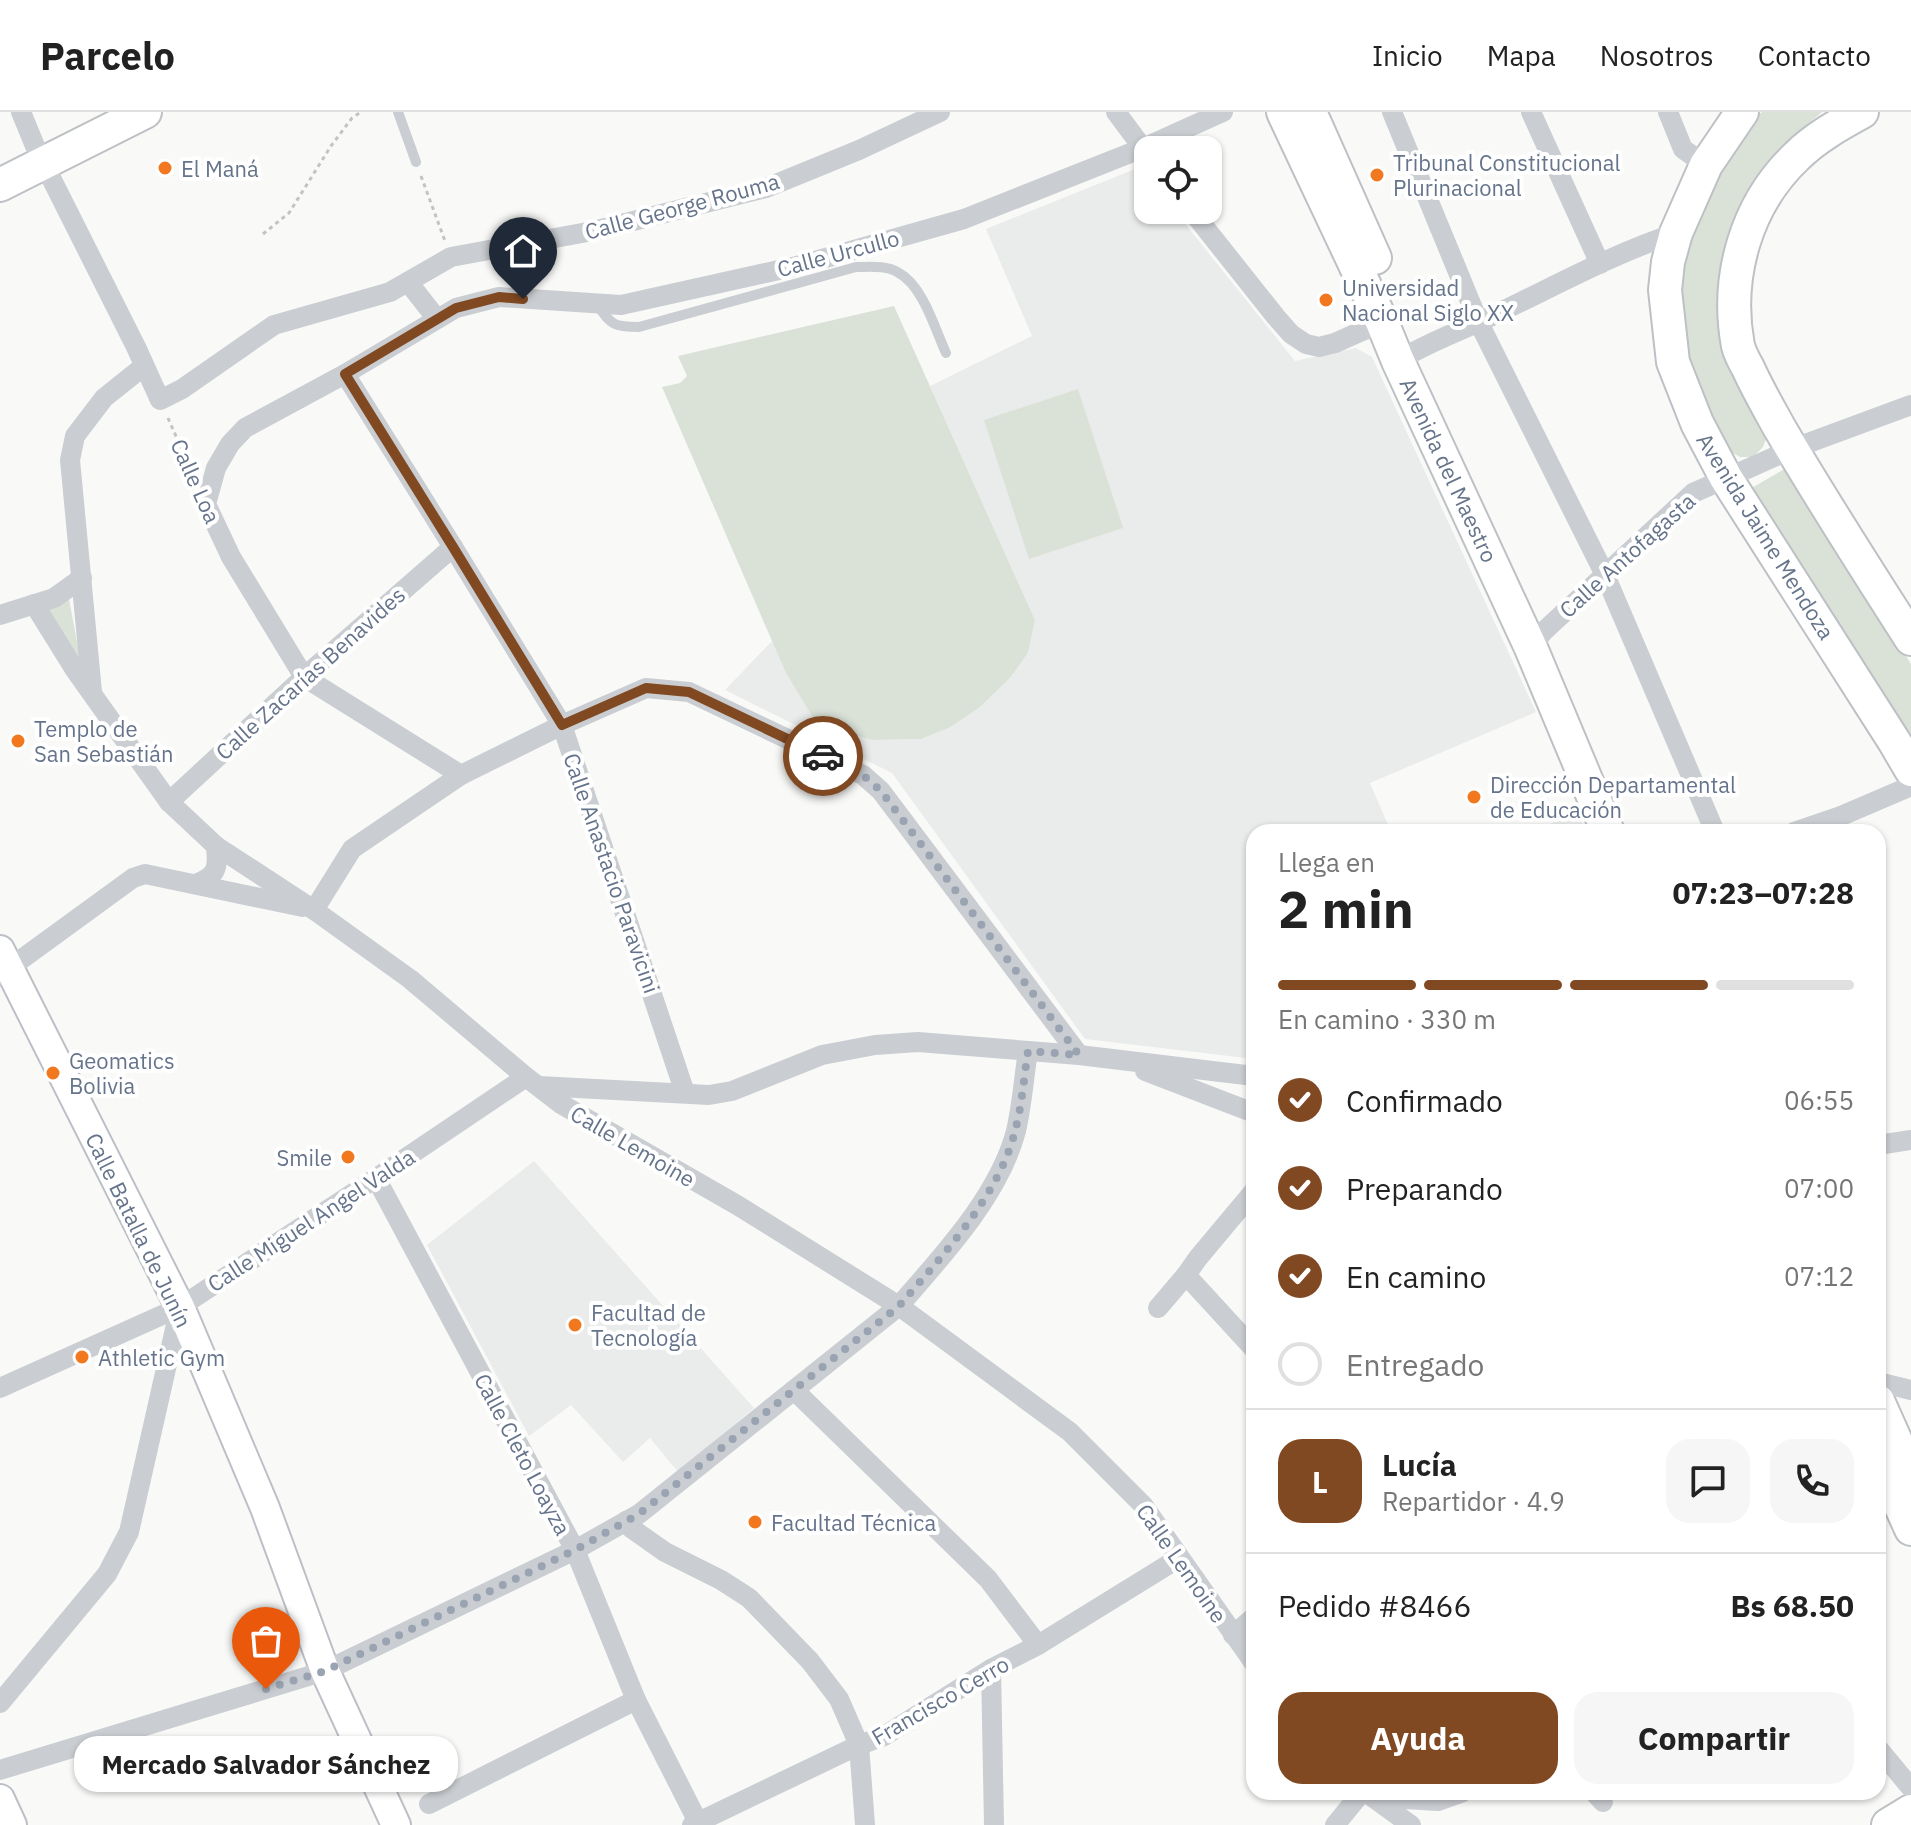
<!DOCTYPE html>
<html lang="es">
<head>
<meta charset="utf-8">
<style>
  :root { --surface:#fff; --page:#f6f6f6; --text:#222; --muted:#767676; --line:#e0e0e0; --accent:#804921 }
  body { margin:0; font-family:"IBM Plex Sans",sans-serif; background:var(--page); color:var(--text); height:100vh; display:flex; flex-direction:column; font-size:30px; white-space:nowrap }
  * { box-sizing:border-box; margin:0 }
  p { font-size:26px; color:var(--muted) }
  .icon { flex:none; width:44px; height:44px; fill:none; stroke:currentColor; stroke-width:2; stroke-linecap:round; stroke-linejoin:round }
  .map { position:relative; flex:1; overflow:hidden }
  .sheet { position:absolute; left:1246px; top:712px; width:640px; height:976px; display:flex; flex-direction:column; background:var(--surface); border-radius:24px; box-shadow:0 2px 6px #0004 }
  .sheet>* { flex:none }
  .controls { position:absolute; left:1134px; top:24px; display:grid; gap:16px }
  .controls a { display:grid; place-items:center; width:88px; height:88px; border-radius:16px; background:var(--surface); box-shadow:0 2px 6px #0004; font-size:40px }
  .pin { position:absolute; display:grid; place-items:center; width:68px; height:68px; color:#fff; margin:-82px -34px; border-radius:50% 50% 50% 0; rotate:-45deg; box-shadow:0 0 8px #0007 }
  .pin .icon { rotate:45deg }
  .courier { position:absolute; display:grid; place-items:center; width:80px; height:80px; margin:-40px; border:6px solid #804921; border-radius:50%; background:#fff; color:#222; box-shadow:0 2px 10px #0007 }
  .bubble { position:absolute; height:56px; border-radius:24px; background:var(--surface); box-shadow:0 2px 6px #0004; font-size:26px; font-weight:700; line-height:56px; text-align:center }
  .summary em { font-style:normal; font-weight:700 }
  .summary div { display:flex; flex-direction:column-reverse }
  .summary { display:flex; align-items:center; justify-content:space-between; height:136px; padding:0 32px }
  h1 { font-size:52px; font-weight:700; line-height:60px }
  .bar { display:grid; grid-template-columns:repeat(4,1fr); gap:12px 8px; align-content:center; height:96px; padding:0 32px }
  .bar i { height:10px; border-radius:6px; background:var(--line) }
  .bar .current { background:var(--accent) }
  .bar p { grid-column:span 4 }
  .line { display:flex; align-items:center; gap:20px; padding:0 32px; border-top:2px solid var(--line) }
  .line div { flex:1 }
  .round { display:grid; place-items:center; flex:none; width:84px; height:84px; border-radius:24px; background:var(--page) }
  ol { padding:0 32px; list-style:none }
  li { display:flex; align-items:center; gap:24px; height:88px }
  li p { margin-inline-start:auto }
  li .icon { padding:8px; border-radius:50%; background:var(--accent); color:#fff; stroke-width:4 }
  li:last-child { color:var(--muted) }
  li i { width:44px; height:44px; border:4px solid var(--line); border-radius:50% }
  .primary-button { display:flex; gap:16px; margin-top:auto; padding:16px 32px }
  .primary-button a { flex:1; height:92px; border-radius:24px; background:var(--accent); color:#fff; font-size:32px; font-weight:700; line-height:92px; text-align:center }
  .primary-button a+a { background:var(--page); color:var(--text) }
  header { display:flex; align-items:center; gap:48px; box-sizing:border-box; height:112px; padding:0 40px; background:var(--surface); border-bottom:2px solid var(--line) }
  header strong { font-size:38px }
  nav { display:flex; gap:44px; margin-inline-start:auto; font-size:28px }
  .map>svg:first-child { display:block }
  .built { fill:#eaebeb }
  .green { fill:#dae2d8 }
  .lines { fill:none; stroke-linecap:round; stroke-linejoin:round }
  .secondary-casing { stroke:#bcc0c6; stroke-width:32 }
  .primary-casing { stroke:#bdc0c5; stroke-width:36 }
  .path { stroke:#c1c3c6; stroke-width:3; stroke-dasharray:4 4; stroke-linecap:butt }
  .service { stroke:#cacdd1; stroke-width:10 }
  .minor { stroke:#cacdd1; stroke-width:20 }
  .secondary { stroke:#fff; stroke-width:28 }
  .primary { stroke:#fff; stroke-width:32 }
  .done { stroke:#99a3b1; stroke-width:8; stroke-dasharray:0 14.4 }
  .route { stroke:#804921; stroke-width:10 }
  .poi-dot { fill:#f2781f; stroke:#fff; stroke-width:3 }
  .labels { text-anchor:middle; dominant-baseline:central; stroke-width:8; stroke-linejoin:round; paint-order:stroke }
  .poi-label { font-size:22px; fill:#66748b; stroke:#fff; text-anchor:start }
  .street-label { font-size:22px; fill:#66748b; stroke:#fff }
</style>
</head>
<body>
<header>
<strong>Parcelo</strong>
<nav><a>Inicio</a><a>Mapa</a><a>Nosotros</a><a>Contacto</a></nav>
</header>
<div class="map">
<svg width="1911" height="1713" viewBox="0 0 1911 1713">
  <rect width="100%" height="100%" fill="#f9faf8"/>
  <g class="built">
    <path d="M1135,57L1144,60L1148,66V98H1174L1295,249L1356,236L1372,245L1536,600L1370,671L1391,720H1254V947L1085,927L892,661L725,578L772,529L785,559L839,619L872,628L921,627L949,616L979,596L1010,566L1028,541L1035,508L930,274L1032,224L986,117Z"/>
    <path d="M1578,700L1586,720H1531Z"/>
    <path d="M534,1049L754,1296L678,1360L650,1326L623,1350L571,1293L529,1324L427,1133Z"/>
  </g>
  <g class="green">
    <path d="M1762,0H1822L1779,37L1743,95L1723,152L1767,325L1763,335L1753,345H1740L1729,339L1689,261L1679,205L1687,136L1710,70L1751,9Z"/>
    <path d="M894,194L1035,508L1028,541L1010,566L979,596L949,616L921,627L872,628L839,619L812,604L785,559L662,275L680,271L687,264L678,244Z"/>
    <path d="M1078,277L1123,416L1029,447L984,308Z"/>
    <path d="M1786,356L1791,358L1911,552V628L1750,377Z"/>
    <path d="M69,487L81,551L44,498Z"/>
  </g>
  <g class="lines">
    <g class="secondary-casing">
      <g id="secondary">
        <path d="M0,838L180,1195L265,1396L325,1559L396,1713"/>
        <path d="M0,1687L12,1713"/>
      </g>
    </g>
    <g class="primary-casing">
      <g id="primary">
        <path d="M1283,0L1382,210L1398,249L1531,536L1608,720"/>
        <path d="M1310,0L1375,146"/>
        <path d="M1742,0L1706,53L1676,121L1668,150L1665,178L1673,250L1697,311L1726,366L1894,629L1911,658"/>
        <path d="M1862,0C1840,12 1815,26 1797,44C1746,92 1725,165 1738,234C1740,241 1744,249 1748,256C1757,276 1768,295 1779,315C1821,387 1866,457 1911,527"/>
        <path d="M0,73L145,0"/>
        <path d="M1878,1289L1911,1363"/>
        <path d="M1878,1344L1911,1417"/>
        <path d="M1888,1713L1911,1699"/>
      </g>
    </g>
    <g class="path">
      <path d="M421,64L445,129"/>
      <path d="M263,122L289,101L331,34L352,6L361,0"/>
      <path d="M168,306L194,365"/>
    </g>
    <g class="service">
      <path d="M398,0L416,50"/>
      <path d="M597,193C612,213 613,215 639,215L856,155C870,155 887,153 899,161C923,174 935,217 946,241"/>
    </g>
    <g class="minor">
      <path d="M21,0L35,34L136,235L160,288L182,277L274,213L390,180L451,145L593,119L766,76L859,38L940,0"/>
      <path d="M1116,0L1148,43"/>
      <path d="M1392,0L1479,211L1605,463L1715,720"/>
      <path d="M1531,0L1600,152"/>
      <path d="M1668,0L1683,37L1706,53"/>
      <path d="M1191,98L1276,205L1291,222L1306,232L1319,235L1335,231L1382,210"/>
      <path d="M408,170L437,207"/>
      <path d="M1398,249C1428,230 1461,219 1492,204C1553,175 1612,142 1676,121"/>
      <path d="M345,262L453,435L562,613L685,981"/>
      <path d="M34,492L75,558L169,690L216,734L314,798L410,867L526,965L561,992L737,1093L899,1194L1070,1320L1143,1393L1254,1551"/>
      <path d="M0,503L54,486L82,466"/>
      <path d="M1531,536L1543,520L1693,381L1792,337L1911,293"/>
      <path d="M92,580L70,348L75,324L104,286L144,254"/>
      <path d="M461,663L304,565L231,445L206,392L216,356L230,332L245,316L345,262L456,196L499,185L621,193L797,154L964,107L1143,36L1223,0"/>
      <path d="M169,690L304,565L453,435"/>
      <path d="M1794,720L1841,704L1911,674"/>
      <path d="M196,772C218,763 218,756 216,734"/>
      <path d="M314,798L352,737L461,663L562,613L646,576L689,580L863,663L881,679L1079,943"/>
      <path d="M0,863L133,766L145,762L303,795"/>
      <path d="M1145,959L1254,1001"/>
      <path d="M539,974L709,983L732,979L822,943L875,933L918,930L1079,943L1254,964"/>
      <path d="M1878,1033L1911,1028"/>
      <path d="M376,1066L575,1438L636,1588L698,1710"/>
      <path d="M1254,1079L1198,1146L1186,1163L1254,1237"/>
      <path d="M1158,1196L1186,1163"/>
      <path d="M1878,1270L1911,1278"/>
      <path d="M0,1276L180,1195L376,1066L526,965"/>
      <path d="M794,1278L988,1467L1038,1533"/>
      <path d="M626,1409L631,1416L665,1440L721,1468L749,1486L810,1549L839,1587L859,1633L865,1713"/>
      <path d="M1233,1523L1254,1505"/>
      <path d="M991,1557L994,1713"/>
      <path d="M0,1591L107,1462L129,1420L180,1195"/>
      <path d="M1878,1636L1911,1676"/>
      <path d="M0,1658L325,1559L575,1438L639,1402L899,1194C942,1144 999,1084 1016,1019C1022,993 1024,965 1028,939"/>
      <path d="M1371,1680L1405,1687L1438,1689L1463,1680"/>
      <path d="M1594,1680L1603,1690"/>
      <path d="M1368,1682L1411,1713"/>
      <path d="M429,1692L636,1588"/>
      <path d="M692,1713L859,1633L884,1624L991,1557L1038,1533L1179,1446"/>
      <path d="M1335,1713L1362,1680"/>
    </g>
    <use href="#secondary" class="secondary"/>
    <use href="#primary" class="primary"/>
  </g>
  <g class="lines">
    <path class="done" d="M266,1577L325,1559L575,1438L639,1402L899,1194C942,1144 999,1084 1015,1019C1022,993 1024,965 1028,939L1079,943L881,679L863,663L823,644"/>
    <path class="route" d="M523,187L499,185L456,196L345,262L453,435L562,613L646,576L689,580L823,644"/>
  </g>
  <g class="poi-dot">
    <circle cx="165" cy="56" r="8"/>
    <circle cx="1377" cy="63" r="8"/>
    <circle cx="1326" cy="188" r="8"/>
    <circle cx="18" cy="629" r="8"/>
    <circle cx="1474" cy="685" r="8"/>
    <circle cx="53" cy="961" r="8"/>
    <circle cx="348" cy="1045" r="8"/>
    <circle cx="575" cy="1213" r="8"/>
    <circle cx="82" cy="1245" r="8"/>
    <circle cx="755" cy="1410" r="8"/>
  </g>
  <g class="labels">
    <g class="poi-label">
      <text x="1393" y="50">Tribunal Constitucional<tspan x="1393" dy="25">Plurinacional</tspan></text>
      <text x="181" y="56">El Maná</text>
      <text x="1342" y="175">Universidad<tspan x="1342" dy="25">Nacional Siglo XX</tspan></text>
      <text x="34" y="616">Templo de<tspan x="34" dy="25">San Sebastián</tspan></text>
      <text x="1490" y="672">Dirección Departamental<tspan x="1490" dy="25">de Educación</tspan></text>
      <text x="69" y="948">Geomatics<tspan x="69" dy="25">Bolivia</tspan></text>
      <text x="332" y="1045" text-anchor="end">Smile</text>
      <text x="591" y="1200">Facultad de<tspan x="591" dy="25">Tecnología</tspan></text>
      <text x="98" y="1245">Athletic Gym</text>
      <text x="771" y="1410">Facultad Técnica</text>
    </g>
    <g class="street-label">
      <text transform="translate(682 94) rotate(-15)">Calle George Rouma</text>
      <text transform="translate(838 141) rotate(-15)">Calle Urcullo</text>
      <text transform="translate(1449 358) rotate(65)">Avenida del Maestro</text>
      <text transform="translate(196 369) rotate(66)">Calle Loa</text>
      <text transform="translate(1766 424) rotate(58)">Avenida Jaime Mendoza</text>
      <text transform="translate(1627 443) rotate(-42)">Calle Antofagasta</text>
      <text transform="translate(310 561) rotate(-42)">Calle Zacarías Benavides</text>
      <text transform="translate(612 761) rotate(71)">Calle Anastacio Paravicini</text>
      <text transform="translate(633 1034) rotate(30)">Calle Lemoine</text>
      <text transform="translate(311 1108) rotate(-33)">Calle Miguel Angel Valda</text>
      <text transform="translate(139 1118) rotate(64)">Calle Batalla de Junín</text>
      <text transform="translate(523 1342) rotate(62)">Calle Cleto Loayza</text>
      <text transform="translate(1182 1451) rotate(55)">Calle Lemoine</text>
      <text transform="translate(940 1588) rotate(-30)">Francisco Cerro</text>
    </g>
  </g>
</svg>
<div class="controls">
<a><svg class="icon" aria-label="locate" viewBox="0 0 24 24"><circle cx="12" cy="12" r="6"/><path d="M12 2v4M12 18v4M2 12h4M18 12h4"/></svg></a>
</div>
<div class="pin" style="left:266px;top:1577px;background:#ea580c"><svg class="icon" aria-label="bag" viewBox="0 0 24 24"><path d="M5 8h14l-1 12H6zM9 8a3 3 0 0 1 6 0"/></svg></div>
<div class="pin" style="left:523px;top:187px;background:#1f2937"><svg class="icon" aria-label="home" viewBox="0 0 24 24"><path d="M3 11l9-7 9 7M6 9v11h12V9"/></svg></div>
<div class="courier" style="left:823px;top:644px"><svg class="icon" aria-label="car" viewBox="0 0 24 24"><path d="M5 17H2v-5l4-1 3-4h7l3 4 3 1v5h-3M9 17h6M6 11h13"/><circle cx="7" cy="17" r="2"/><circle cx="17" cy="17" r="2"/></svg></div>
<div class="bubble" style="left:74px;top:1624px;width:384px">Mercado Salvador Sánchez</div>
<section class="sheet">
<div class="summary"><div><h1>2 min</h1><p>Llega en</p></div><em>07:23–07:28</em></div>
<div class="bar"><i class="current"></i><i class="current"></i><i class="current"></i><i></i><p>En camino · 330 m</p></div>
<ol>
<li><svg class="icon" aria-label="check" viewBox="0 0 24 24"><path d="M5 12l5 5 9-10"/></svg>Confirmado<p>06:55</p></li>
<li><svg class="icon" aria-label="check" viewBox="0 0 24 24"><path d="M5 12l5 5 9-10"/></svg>Preparando<p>07:00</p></li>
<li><svg class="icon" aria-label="check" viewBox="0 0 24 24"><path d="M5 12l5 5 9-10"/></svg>En camino<p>07:12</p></li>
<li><i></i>Entregado</li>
</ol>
<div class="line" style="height:144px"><b class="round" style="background:var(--accent);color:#fff">L</b><div><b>Lucía</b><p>Repartidor · 4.9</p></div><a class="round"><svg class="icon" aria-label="chat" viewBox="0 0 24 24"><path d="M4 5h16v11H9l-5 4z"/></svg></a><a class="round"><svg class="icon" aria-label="phone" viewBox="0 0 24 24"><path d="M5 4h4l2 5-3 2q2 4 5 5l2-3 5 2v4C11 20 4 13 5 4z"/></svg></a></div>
<div class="line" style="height:104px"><div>Pedido #8466</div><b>Bs 68.50</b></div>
<div class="primary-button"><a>Ayuda</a><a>Compartir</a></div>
</section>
</div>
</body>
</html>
